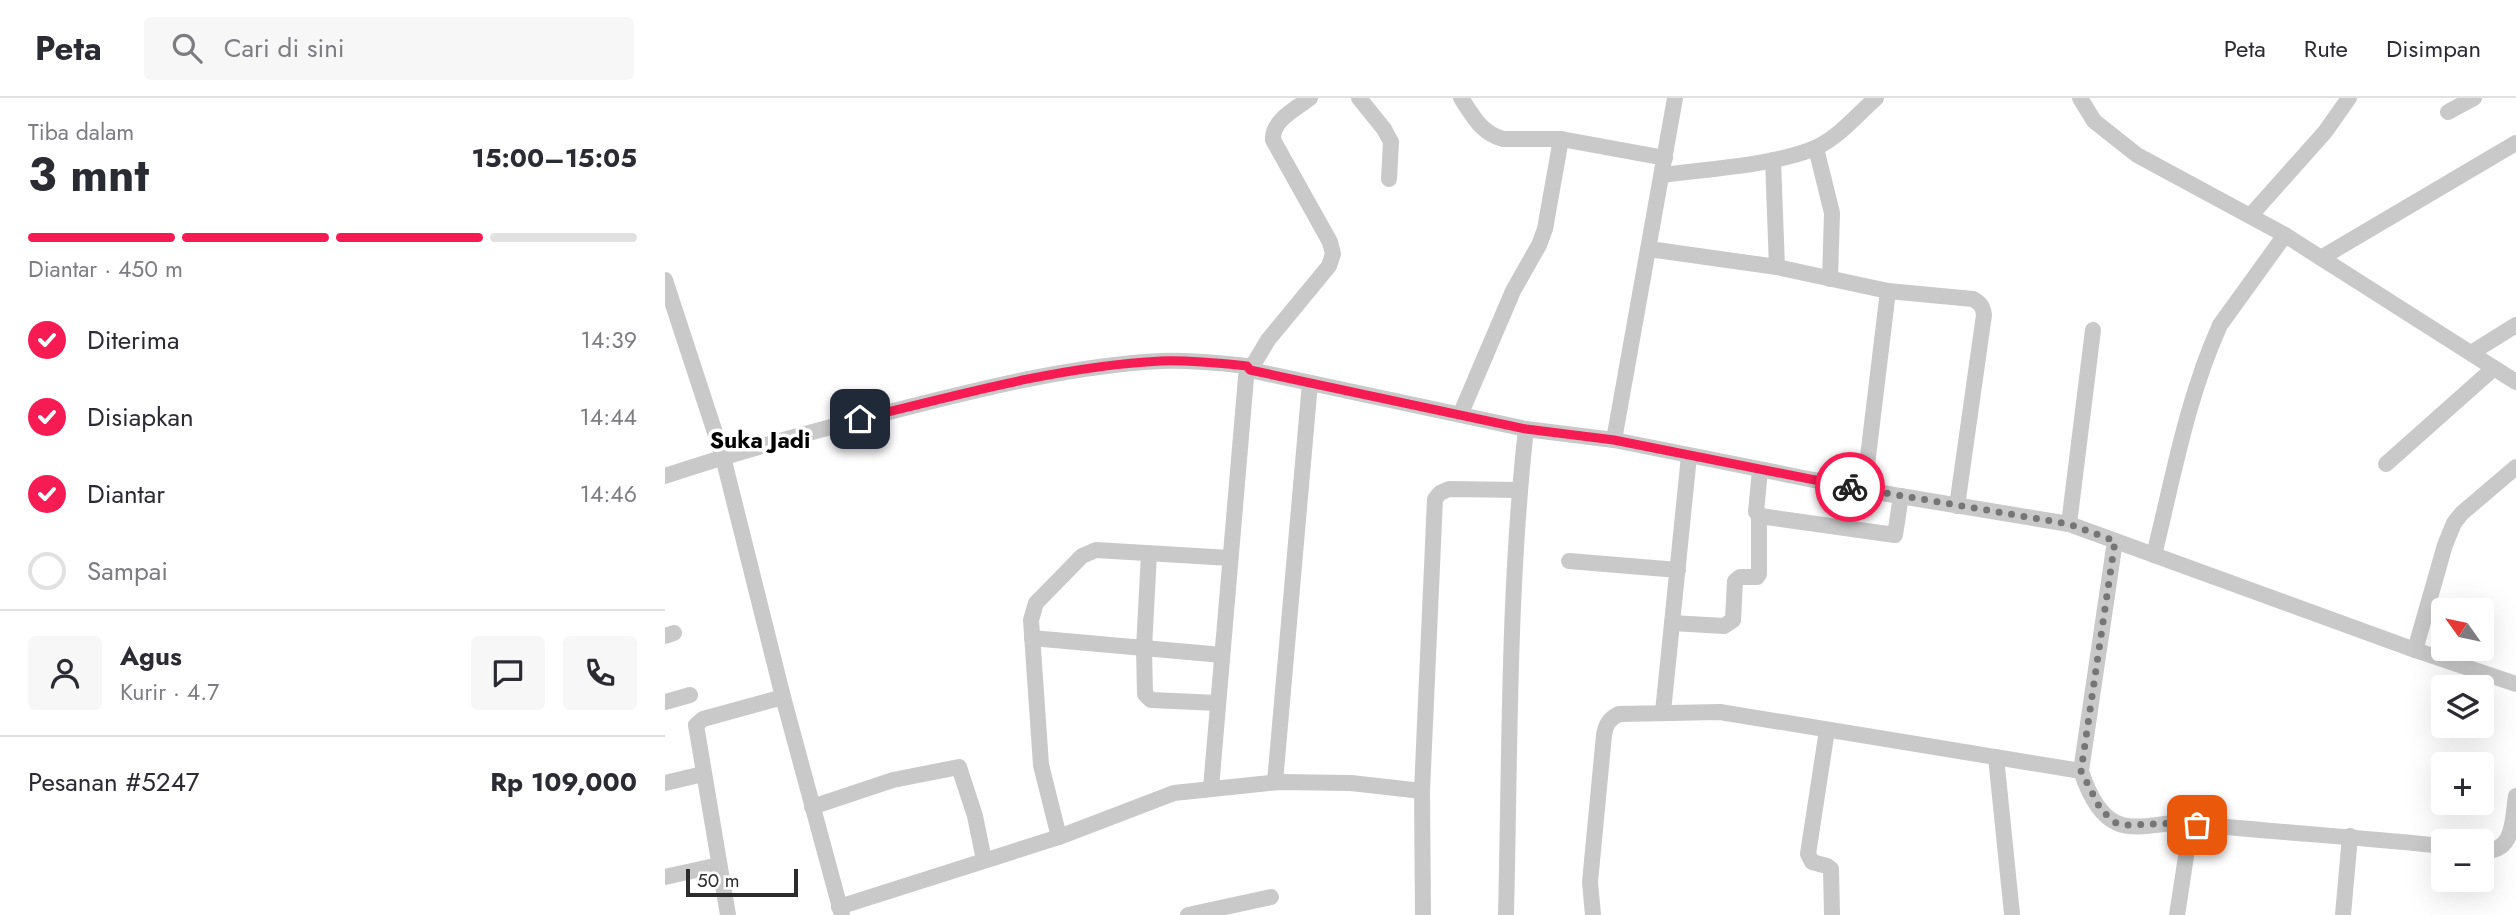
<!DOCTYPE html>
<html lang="id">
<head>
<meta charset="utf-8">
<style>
  :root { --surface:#fff; --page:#f7f7f7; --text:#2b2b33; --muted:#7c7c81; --line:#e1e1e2; --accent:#f61b52 }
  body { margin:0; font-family:Jost,sans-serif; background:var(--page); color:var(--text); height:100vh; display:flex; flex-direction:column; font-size:26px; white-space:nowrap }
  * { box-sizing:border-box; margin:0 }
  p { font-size:23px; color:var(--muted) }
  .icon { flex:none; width:38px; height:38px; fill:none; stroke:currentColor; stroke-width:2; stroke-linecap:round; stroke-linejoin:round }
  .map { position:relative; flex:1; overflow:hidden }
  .drawer { display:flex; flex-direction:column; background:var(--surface); width:665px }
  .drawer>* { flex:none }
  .needle { width:46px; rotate:303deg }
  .tools { position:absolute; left:1766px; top:500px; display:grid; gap:14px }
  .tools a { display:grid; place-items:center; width:63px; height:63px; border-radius:7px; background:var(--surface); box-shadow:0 7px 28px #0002; font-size:35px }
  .scale { position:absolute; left:21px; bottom:18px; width:112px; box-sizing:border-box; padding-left:7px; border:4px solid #2c2c2c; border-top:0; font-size:19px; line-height:24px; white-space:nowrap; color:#2c2c2c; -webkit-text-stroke:5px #fff; paint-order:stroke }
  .pin { position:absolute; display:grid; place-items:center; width:60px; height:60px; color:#fff; margin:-30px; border-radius:14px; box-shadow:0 4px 10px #0006 }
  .courier { position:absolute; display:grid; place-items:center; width:70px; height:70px; margin:-35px; border:5px solid #f61b52; border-radius:50%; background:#fff; color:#222; box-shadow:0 2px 9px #0007 }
  .overview em { font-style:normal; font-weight:700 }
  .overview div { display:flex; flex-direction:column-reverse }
  .overview { display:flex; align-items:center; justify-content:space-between; height:119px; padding:0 28px }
  h1 { font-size:46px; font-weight:700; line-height:52px }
  .bar { display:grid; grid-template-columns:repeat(4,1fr); gap:10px 7px; align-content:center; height:84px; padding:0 28px }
  .bar i { height:9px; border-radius:5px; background:var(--line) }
  .bar .on { background:var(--accent) }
  .bar p { grid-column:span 4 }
  .line { display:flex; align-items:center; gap:18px; padding:0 28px; border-top:2px solid var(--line) }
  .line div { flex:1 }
  .round { display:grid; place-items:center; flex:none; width:74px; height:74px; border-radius:7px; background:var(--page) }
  ol { padding:0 28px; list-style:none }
  li { display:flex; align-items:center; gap:21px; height:77px }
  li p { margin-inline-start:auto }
  li .icon { padding:7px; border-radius:50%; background:var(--accent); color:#fff; stroke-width:4 }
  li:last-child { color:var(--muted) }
  li i { width:38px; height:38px; border:4px solid var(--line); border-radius:50% }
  header { display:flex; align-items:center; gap:42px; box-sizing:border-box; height:98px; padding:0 35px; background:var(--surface); border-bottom:2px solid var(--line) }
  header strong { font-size:33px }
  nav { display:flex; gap:38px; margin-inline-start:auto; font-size:24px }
  .search { width:490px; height:63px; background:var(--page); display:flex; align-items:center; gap:18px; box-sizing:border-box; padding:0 24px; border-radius:7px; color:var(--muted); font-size:26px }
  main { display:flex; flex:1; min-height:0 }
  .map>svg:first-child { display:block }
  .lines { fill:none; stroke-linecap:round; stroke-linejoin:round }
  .minor { stroke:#c9c9c9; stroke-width:16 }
  .done { stroke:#767676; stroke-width:7; stroke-dasharray:0 12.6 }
  .route { stroke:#f61b52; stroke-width:9 }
  .labels { text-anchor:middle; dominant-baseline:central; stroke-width:7; stroke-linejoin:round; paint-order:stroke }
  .quarter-label { font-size:23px; font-weight:bold; fill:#000; stroke:#fff }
</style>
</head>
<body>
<header>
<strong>Peta</strong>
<div class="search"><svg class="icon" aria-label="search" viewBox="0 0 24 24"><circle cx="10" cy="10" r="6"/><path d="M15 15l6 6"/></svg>Cari di sini</div>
<nav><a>Peta</a><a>Rute</a><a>Disimpan</a></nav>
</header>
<main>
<section class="drawer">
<div class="overview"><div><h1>3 mnt</h1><p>Tiba dalam</p></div><em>15:00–15:05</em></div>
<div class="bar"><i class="on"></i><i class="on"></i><i class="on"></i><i></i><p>Diantar · 450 m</p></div>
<ol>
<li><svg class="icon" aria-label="check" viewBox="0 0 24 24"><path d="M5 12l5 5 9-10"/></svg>Diterima<p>14:39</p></li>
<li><svg class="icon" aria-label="check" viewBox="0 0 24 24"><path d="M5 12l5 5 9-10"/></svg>Disiapkan<p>14:44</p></li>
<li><svg class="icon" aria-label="check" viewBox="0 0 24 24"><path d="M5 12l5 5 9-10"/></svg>Diantar<p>14:46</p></li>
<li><i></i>Sampai</li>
</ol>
<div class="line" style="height:126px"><a class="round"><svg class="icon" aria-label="person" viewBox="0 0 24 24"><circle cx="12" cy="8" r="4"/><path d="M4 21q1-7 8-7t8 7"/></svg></a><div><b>Agus</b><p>Kurir · 4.7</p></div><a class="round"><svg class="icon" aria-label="chat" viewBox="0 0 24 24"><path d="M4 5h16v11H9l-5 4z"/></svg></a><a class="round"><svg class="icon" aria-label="phone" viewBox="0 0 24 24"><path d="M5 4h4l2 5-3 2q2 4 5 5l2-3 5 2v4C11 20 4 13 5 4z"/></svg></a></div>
<div class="line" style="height:91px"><div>Pesanan #5247</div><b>Rp 109,000</b></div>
</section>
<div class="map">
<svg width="1851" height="817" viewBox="0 0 1851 817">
  <rect width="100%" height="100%" fill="#fff"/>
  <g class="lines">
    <g class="minor">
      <path d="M694,0L719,31L726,44L724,81"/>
      <path d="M796,0C808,18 816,35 838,41H896L1000,60"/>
      <path d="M1415,0L1429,23L1472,57L1620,137L1851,284"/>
      <path d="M1783,14L1809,0"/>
      <path d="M1151,50L1167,115L1165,181"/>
      <path d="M1108,62L1112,169"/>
      <path d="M997,77C1041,71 1113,67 1152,49C1174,39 1193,16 1211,0"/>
      <path d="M1586,117L1660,34L1684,0"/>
      <path d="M984,151L1112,169L1223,193L1308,201C1315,205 1318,208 1319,217L1292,408"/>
      <path d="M1656,160L1851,45"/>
      <path d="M0,182L58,359L118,599L177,817"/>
      <path d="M1806,255L1851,227"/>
      <path d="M585,272L603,242L664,168L668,156L665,144L608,42C607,22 631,11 645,0"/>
      <path d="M796,315L848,193L874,147L880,131L896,41"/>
      <path d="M949,342L1010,0"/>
      <path d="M1721,366L1829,270"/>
      <path d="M1095,372L1091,414L1094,417L1102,419L1230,437L1236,398"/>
      <path d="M0,378C77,352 156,331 236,311C319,290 411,267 497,263C526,262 554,265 582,268L585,272L861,331L949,342L1199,392L1404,426L1750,552L1851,586"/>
      <path d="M1199,392L1223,193"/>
      <path d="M1404,426L1428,232"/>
      <path d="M1450,443L1416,673C1422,691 1433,717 1452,725C1472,734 1500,723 1521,725C1607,734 1693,739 1778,748"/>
      <path d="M484,456L479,550L480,596L486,602L553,605"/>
      <path d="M1489,457C1508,380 1522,300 1555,227L1620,137"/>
      <path d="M904,463L1013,472"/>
      <path d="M1007,525L1059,528L1068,522L1070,483L1075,479H1092L1094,476V417"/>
      <path d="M0,538L9,535"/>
      <path d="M367,540L557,557"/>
      <path d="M1750,552L1780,447L1789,425L1797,415L1851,369"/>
      <path d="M0,604L25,597"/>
      <path d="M998,614L1024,358"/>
      <path d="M1162,632L1143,756L1147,764L1162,768L1166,771L1167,817"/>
      <path d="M1331,659L1347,816"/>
      <path d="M610,684L645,285"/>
      <path d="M0,685L38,676"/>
      <path d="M546,690L582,268"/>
      <path d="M147,709L228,682L294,669L310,718L319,762"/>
      <path d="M394,739L376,667L366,522L371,505L417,458L431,452L565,460"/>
      <path d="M1816,753C1850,755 1847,723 1851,698"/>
      <path d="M0,779L54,767"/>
      <path d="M174,809L394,739L509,695L614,684L686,685L757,693"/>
      <path d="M63,817L31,627L38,621L118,599"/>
      <path d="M523,817L606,799"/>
      <path d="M758,817L757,693L770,401L775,395L784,391L854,392"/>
      <path d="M841,817C845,655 843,492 861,331"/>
      <path d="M928,817L925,784L939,637C941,626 944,621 954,616L1055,614L1416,673"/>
      <path d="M1512,817L1526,726"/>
      <path d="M1678,817L1685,738"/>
    </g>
  </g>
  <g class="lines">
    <path class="done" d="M1185,389L1404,426L1450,443L1416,673L1436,712L1451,725L1461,727L1518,725L1532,727"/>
    <path class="route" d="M195,321C292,297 396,268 496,263C525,262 553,265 582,268L585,272L861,331L949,342L1185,389"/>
  </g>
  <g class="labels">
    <g class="quarter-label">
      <text x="95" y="342">Suka Jadi</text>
    </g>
  </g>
</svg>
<div class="tools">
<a><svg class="needle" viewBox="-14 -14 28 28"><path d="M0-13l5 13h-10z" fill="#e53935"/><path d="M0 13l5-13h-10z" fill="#7c7c81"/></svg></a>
<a><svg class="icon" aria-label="layers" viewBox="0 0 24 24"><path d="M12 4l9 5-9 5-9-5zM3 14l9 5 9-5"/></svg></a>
<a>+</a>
<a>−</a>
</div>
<div class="scale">50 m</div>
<div class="pin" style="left:1532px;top:727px;background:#ea580c"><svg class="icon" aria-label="bag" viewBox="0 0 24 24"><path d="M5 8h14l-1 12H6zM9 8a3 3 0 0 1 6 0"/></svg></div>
<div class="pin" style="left:195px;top:321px;background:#1f2937"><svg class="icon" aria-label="home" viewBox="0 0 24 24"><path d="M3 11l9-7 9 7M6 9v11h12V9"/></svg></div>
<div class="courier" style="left:1185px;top:389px"><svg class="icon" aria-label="bike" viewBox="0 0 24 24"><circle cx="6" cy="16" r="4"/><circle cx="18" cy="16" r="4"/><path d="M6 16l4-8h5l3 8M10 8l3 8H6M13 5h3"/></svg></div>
</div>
</main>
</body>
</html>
